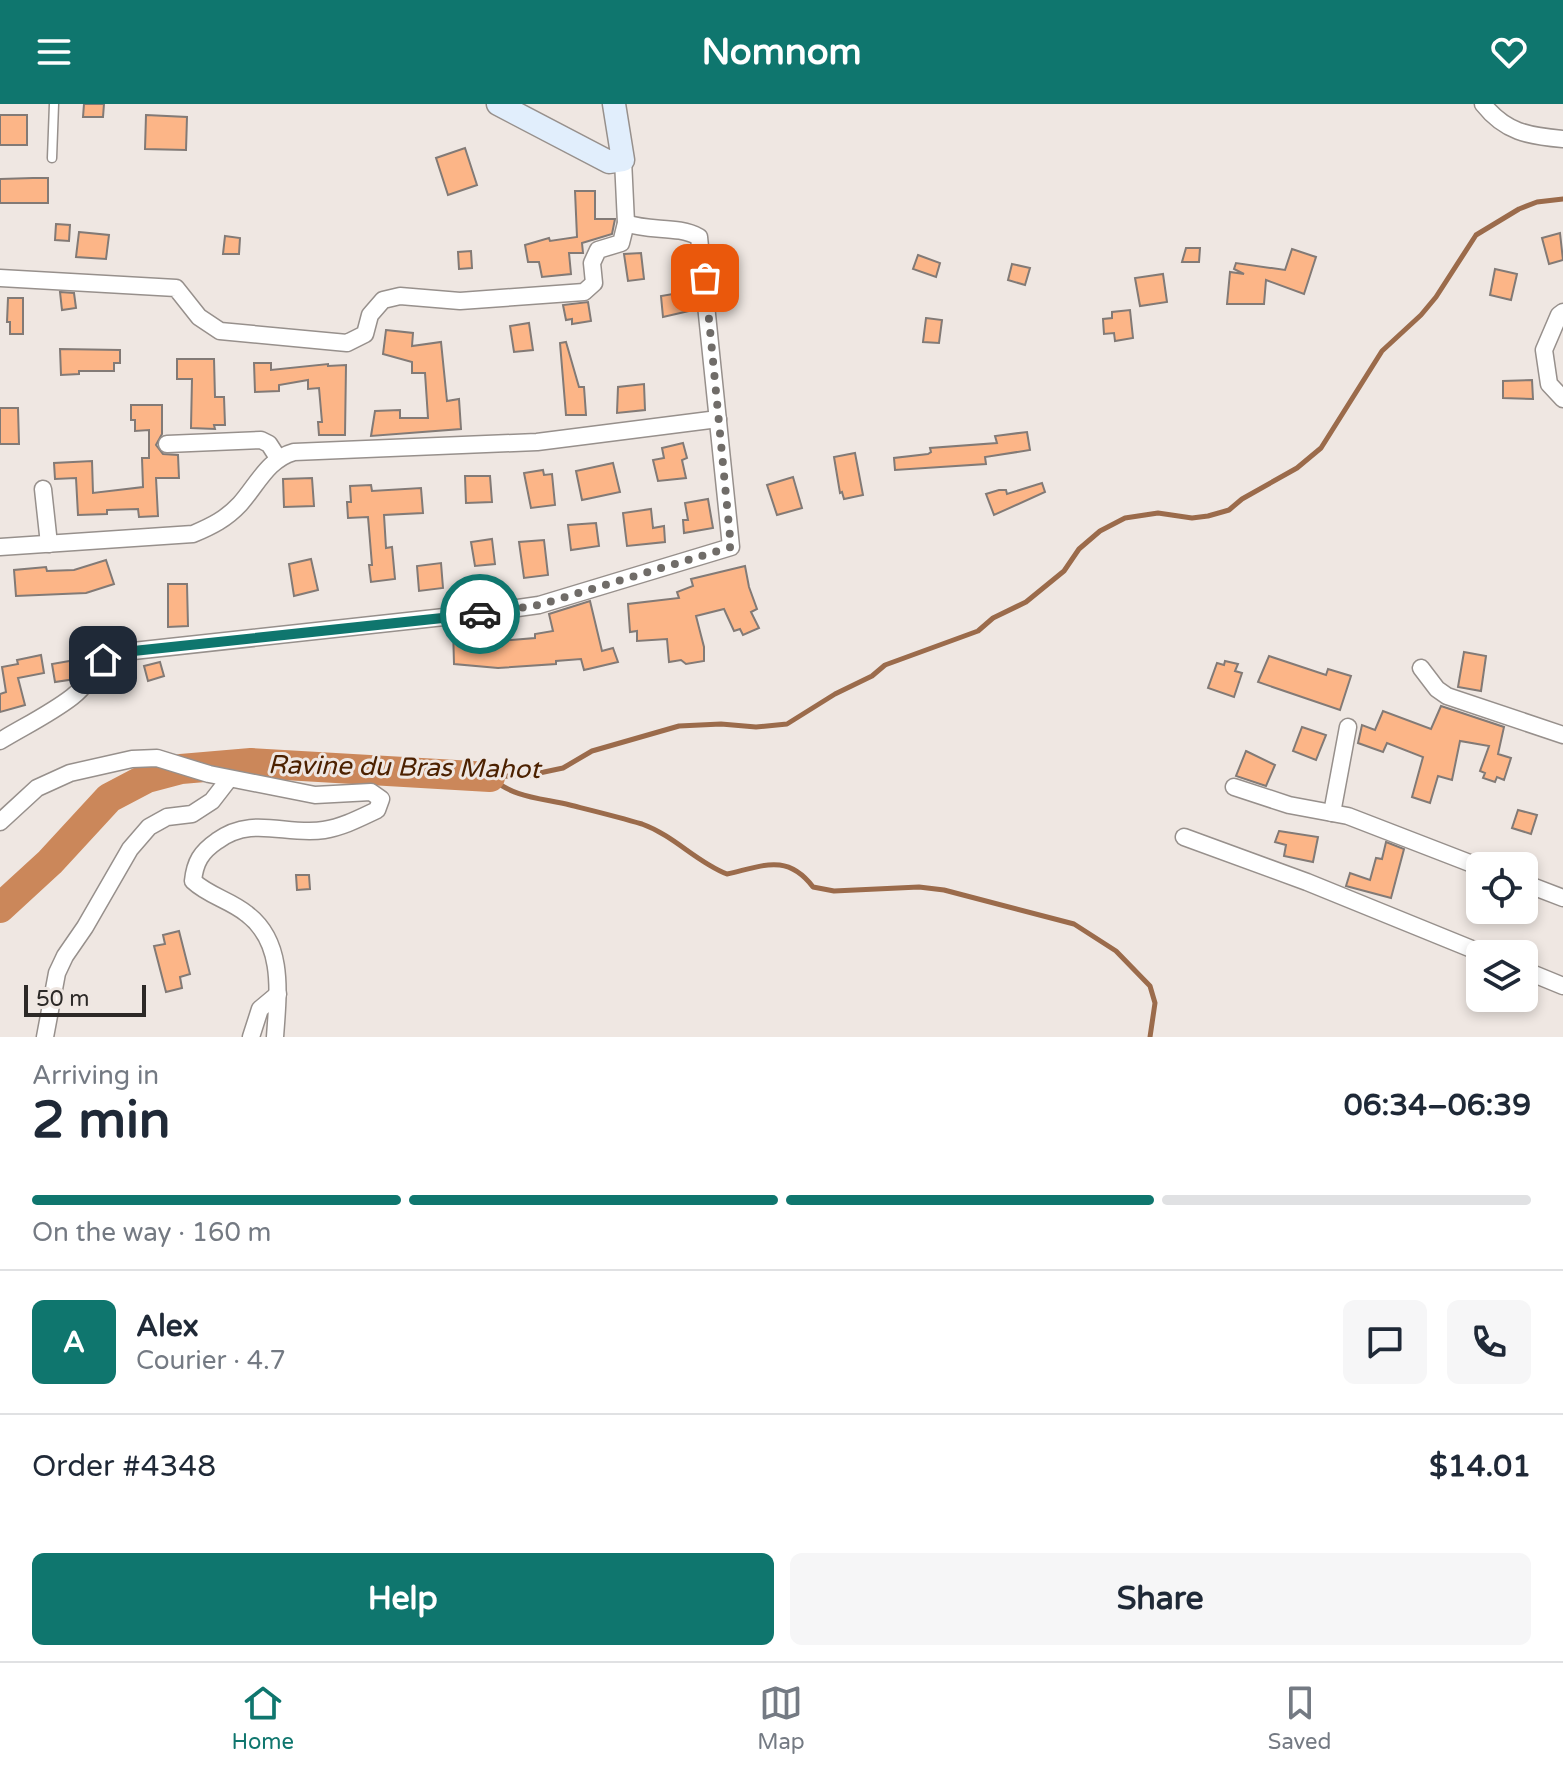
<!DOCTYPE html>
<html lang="en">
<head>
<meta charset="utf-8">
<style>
  :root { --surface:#fff; --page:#f6f6f7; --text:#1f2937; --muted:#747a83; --line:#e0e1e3; --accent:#0f766e }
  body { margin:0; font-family:"Varela Round",sans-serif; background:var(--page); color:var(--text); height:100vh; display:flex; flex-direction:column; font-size:30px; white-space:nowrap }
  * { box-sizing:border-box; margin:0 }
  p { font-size:26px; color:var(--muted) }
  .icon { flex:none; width:44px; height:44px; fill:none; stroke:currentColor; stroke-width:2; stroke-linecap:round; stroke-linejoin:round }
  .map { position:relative; height:933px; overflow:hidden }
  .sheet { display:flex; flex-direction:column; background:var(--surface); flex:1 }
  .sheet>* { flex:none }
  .buttons { position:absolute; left:1466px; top:748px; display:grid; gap:16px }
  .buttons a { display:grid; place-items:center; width:72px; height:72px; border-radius:12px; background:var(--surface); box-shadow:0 4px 12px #0003; font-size:40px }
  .scale { position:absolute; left:24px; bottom:20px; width:122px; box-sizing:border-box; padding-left:8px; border:4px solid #2c2927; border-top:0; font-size:22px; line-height:28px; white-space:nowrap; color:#2c2927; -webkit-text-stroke:6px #efe7e2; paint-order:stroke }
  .pin { position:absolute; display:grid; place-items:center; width:68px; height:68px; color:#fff; margin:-34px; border-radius:16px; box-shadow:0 4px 12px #0006 }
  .courier { position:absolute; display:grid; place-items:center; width:80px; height:80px; margin:-40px; border:6px solid #0f766e; border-radius:50%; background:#fff; color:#222; box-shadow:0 2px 10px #0007 }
  .head em { font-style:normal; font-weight:800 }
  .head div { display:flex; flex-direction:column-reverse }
  .head { display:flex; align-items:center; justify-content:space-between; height:136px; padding:0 32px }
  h1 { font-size:52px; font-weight:800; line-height:60px }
  .bar { display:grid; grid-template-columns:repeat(4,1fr); gap:12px 8px; align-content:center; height:96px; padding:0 32px }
  .bar i { height:10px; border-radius:6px; background:var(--line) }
  .bar .on { background:var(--accent) }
  .bar p { grid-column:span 4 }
  .line { display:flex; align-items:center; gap:20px; padding:0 32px; border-top:2px solid var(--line) }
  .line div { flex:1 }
  .round { display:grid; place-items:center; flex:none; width:84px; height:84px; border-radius:12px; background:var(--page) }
  .cta { display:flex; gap:16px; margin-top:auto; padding:16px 32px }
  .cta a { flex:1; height:92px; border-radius:12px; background:var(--accent); color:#fff; font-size:32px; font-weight:800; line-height:92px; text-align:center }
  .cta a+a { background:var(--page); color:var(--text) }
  header { display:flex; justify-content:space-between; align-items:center; height:104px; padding:0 32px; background:var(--accent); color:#fff; font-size:36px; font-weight:800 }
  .dock { display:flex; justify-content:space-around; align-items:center; height:112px; border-top:2px solid var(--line); background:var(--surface); font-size:22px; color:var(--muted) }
  .dock a { display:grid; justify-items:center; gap:4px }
  .dock .on { color:var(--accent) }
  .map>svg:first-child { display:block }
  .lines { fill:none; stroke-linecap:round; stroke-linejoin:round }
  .stream { stroke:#9b6b4b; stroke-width:5 }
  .river { stroke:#cb875a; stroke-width:30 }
  .building { fill:#fcb587; stroke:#827a76; stroke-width:2 }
  .service-casing { stroke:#97908c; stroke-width:11 }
  .minor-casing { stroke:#97908c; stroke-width:19 }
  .secondary-casing { stroke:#97908c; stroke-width:25 }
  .service { stroke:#fff; stroke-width:8 }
  .minor { stroke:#fff; stroke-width:16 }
  .secondary { stroke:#e1eefc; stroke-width:22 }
  .done { stroke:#706c68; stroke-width:8; stroke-dasharray:0 14.4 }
  .route { stroke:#0f766e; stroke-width:10 }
  .labels { text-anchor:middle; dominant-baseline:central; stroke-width:6; stroke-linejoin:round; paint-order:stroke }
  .water-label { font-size:26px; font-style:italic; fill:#4c2100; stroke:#efe7e2 }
</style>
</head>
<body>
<header><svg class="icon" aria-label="menu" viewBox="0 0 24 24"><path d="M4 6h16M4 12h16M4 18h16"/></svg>Nomnom<svg class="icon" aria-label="heart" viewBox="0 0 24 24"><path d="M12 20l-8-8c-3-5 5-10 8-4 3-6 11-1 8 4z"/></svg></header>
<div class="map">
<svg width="1563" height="933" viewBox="0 0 1563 933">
  <rect width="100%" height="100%" fill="#efe7e2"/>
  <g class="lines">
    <g class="stream">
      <path d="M490,673L530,671L563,664L592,647L679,622L721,620L756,623L787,620L835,590L872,572L885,561L978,527L993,514L1026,498L1064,467L1079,445L1100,427L1125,414L1158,409L1192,414L1208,412L1229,406L1242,395L1297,364L1321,344L1382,247L1421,211L1436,193L1476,131L1519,105L1537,98L1563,95"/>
      <path d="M490,673C513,694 541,694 570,701C594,707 619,713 642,720C675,732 696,758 727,770C763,762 787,749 813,783L834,787L919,783L944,786L1074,820L1116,847L1150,882L1155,899L1150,933"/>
    </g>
    <path class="river" d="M0,804L50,758L109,694L147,674L181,665L251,659L490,673"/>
  </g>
  <g class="building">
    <path d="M84,0H104L103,13H83Z"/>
    <rect x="0" y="11" width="27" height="30"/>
    <path d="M146,11L187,13L186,46L145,45Z"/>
    <path d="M465,44L477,81L448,91L436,54Z"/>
    <path d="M33,74H48V99H0V75Z"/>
    <path d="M575,87H595V115H615L612,130L582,139L583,149H569L571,170L542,173L539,158H528L525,141L549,134L550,137L577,133Z"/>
    <path d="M56,120L70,121L69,137L55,136Z"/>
    <path d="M79,128L109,131L106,155L76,153Z"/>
    <path d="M1560,129L1563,156L1549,160L1542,134Z"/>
    <path d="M225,132L240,134L239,150H223Z"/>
    <path d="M1186,144H1200L1199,158H1182Z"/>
    <path d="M1292,145L1316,153L1304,190L1266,176L1264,200H1227L1230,168L1244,170L1234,165L1236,159L1285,166Z"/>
    <path d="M471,147L472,164L459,165L458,148Z"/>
    <path d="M641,149L644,175L628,177L624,150Z"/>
    <path d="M918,151L940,159L936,173L913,165Z"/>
    <path d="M1012,160L1030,164L1025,181L1008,176Z"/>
    <path d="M1495,165L1517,170L1511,196L1490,191Z"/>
    <path d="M1163,170L1167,198L1140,202L1135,174Z"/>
    <path d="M60,188L74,189L76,204L62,206Z"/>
    <path d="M685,188L689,207L663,213L661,192Z"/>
    <path d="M8,194H23V230H10V218H7Z"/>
    <path d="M588,198L591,217L572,220V215L566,216L563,201Z"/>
    <path d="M1130,206L1133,234L1115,237L1114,229L1104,230L1103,215L1112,214V208Z"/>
    <path d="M926,214L942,216L939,239L923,238Z"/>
    <path d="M529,219L533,246L514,248L510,222Z"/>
    <path d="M386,226L413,229L412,242L441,238L447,297L459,295L461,325L371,332L375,307L400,306V314H428L425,269H412V258L383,250Z"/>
    <path d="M566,238L579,283H584L586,311H566L560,239Z"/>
    <path d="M60,245L120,246V259H114V267H79V270L61,271Z"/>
    <path d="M177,255H214L215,293H224L225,321H214L215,325L191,324L192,275H177Z"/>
    <path d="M254,259H271V266L328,260V262L346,261L345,331H319L318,318H322L319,284L308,285V276L279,281V287L255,288Z"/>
    <path d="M1532,276L1533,295L1503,294V277Z"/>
    <path d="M644,280L645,306L617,309L618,283Z"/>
    <path d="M131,301H162V330L156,341L163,350L178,351L179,374H156L158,412L139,413L138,405L107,406V410L78,411L76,374L55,375L54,359L92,357L93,389L143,383L142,354H149V326L135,327V316H131Z"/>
    <path d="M0,304H18L19,340H0Z"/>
    <path d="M1027,328L1030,346L985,353L986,360L895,366L894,354L928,350L931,348L930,344L997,339L995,332Z"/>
    <path d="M683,339L687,354L682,356L686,374L658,377L653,356L664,354L662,344Z"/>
    <path d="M855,349L863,391L844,395L842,388L840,389L834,353Z"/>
    <path d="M613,359L620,388L582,396L576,367Z"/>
    <path d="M543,366L544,371L552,370L555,401L531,404L524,369Z"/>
    <path d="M465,372H490L492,398L466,399Z"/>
    <path d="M793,373L802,404L777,411L767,381Z"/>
    <path d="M312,374L314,402L284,403L283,375Z"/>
    <path d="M1042,379L1045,388L994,411L986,390L999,386H1006L1007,390Z"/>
    <path d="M371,381L372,387L421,384L423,409L384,411L386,444L392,443L395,475L371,478L369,461H372L368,413L348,414L347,398H351L350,382Z"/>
    <path d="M708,395L713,424L684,429L683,416H688L685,399Z"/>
    <path d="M651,405L653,424L664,422L665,438L627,442L623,409Z"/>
    <path d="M596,419L599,442L571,446L568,421Z"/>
    <path d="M492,435L495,460L475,462L471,438Z"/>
    <path d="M544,436L548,471L524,474L519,438Z"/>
    <path d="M311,455L318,486L294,492L289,460Z"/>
    <path d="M106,456L114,480L86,489L16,492L14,466L46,463L47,467L74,466Z"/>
    <path d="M441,459L443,484L419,487L417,462Z"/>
    <path d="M745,462L749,483L757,505L751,508L759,524L743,531L740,525L734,527L724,505L696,512L704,543V557L686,560L681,556L669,558L667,535L637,537V527L630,528L628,500L679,494L677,488L693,482L691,475Z"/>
    <path d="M168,480H187L188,522L168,523Z"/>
    <path d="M590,497L602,547L613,544L618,558L584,566L581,555L556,557V560L498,564L454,560L453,523L464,522L465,532H475V539L535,534V530L553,527L549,510Z"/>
    <path d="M1464,548L1486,552L1481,587L1458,583Z"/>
    <path d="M41,551L44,569L18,574L25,601L0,608V590L6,588L2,563L18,560L17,556Z"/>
    <path d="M1269,552L1326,571L1328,565L1351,572L1340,606L1258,578Z"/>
    <path d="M81,555L83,565L75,575L55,578L52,560Z"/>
    <path d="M1225,557L1238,560L1235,567L1242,569L1234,593L1208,584L1217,559L1224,561Z"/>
    <path d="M160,558L164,572L148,577L144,562Z"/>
    <path d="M1441,602L1504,623L1498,650L1511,654L1504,676L1497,673L1495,678L1483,674L1485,669L1480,667L1489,642L1460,637L1452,676L1438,672L1430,699L1412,693L1423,653L1387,639L1383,648L1358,639L1362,621L1375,626L1383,607L1431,625Z"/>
    <path d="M1302,623L1326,631L1316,656L1293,647Z"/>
    <path d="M1246,647L1275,661L1266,682L1236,672Z"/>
    <path d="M1518,706L1537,711L1531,730L1512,724Z"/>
    <path d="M1279,727L1318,733L1313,758L1284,752L1286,741L1275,738Z"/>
    <path d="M1386,738L1404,745L1391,794L1346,782L1350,769L1370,776L1376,754L1382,755Z"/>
    <path d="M296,771H309L310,785L297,786Z"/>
    <path d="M179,827L190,870L180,873L182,884L166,888L154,842L165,840L163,831Z"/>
  </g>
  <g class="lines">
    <g class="service-casing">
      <path id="service" d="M52,54L54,0"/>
    </g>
    <g class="minor-casing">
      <g id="minor">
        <path d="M1483,0C1505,28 1528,32 1563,35"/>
        <path d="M0,174L176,184L199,213L220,227L347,239L365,230L370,211L383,196L400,192L460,197L584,188L594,179L592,159L598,146L621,139L626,119L623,56"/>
        <path d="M1563,208L1559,211L1544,246L1549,280L1563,295"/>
        <path d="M167,340L261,336L269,340L278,354"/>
        <path d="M43,385L49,440"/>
        <path d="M0,443L193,430C212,422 226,415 240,400C257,381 268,355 294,348L537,338L718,315"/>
        <path d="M1421,564L1437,585L1447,592L1563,631"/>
        <path d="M1348,623L1332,709L1348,712L1480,763"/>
        <path d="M0,637C23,623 50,610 72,593C94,576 95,557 124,548L490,508L539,501L731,443L699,133C677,121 650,128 626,119"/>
        <path d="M1234,683L1289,701L1332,709"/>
        <path d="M0,718L37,684L70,669L132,655L157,654L209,670L315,691L371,688L381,695L377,706C360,714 343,723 324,726C286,732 252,711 217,737C201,748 195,758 193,777C209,792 230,796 247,810C285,839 278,890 275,933"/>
        <path d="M1184,733L1307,778L1484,850"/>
        <path d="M1524,779L1563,794"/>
        <path d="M1524,866L1563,882"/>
        <path d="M45,933L57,869L65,852L85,823L130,745L149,723L167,713L192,710L212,697L229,675"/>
        <path d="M251,933L260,905L278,890"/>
      </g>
    </g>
    <g class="secondary-casing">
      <path id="secondary" d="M498,0L609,58L623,56L614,0"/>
    </g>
    <use href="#service" class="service"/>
    <use href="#minor" class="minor"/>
    <use href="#secondary" class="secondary"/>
  </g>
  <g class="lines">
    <path class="done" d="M480,510L539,501L731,443L705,174"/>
    <path class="route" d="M103,556L124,548L480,510"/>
  </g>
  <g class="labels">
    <g class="water-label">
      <text transform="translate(404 663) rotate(1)">Ravine du Bras Mahot</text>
    </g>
  </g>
</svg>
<div class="buttons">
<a><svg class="icon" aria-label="locate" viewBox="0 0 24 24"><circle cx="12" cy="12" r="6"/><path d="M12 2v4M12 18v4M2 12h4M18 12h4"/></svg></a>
<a><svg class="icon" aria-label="layers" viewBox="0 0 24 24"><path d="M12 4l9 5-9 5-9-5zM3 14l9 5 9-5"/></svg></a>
</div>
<div class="scale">50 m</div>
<div class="pin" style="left:705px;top:174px;background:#ea580c"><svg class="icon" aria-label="bag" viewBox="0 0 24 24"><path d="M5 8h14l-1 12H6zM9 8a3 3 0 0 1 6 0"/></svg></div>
<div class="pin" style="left:103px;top:556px;background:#1f2937"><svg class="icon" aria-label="home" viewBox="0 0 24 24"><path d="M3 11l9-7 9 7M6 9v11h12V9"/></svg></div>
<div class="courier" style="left:480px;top:510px"><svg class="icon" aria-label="car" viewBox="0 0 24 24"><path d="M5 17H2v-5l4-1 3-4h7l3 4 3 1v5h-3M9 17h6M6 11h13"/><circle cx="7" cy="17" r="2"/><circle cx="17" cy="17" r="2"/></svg></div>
</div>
<section class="sheet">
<div class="head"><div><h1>2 min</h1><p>Arriving in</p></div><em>06:34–06:39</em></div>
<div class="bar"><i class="on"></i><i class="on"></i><i class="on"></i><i></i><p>On the way · 160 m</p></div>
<div class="line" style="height:144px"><b class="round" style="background:var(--accent);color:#fff">A</b><div><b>Alex</b><p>Courier · 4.7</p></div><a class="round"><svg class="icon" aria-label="chat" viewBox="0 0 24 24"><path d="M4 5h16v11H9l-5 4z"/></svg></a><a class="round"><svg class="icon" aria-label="phone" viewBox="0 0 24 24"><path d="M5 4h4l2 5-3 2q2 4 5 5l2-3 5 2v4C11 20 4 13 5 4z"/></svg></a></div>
<div class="line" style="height:104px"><div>Order #4348</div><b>$14.01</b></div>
<div class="cta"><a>Help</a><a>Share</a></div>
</section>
<nav class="dock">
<a class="on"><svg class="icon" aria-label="home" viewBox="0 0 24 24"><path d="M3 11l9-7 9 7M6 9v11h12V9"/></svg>Home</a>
<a><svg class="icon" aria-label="map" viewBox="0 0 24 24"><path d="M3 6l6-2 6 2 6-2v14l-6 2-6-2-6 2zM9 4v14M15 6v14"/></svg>Map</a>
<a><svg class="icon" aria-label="saved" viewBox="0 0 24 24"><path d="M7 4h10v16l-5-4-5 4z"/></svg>Saved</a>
</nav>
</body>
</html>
